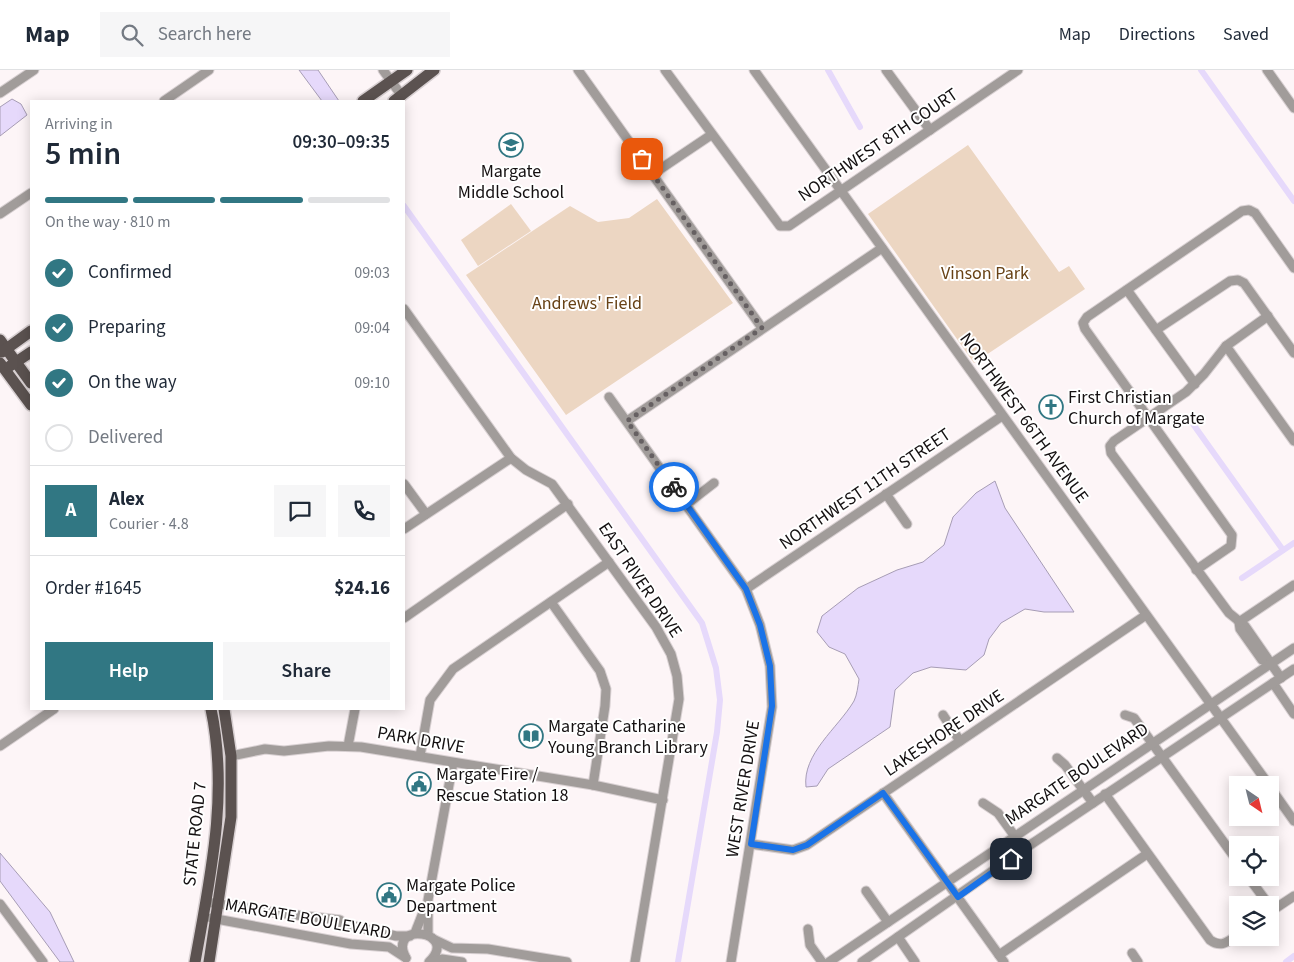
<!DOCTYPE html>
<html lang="en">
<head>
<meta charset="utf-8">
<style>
  :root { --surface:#fff; --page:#f6f6f7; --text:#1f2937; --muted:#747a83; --line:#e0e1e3; --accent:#317783 }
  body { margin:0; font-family:"Source Sans 3",sans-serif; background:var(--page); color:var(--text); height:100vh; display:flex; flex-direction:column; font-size:19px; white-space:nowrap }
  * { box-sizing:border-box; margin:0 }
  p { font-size:16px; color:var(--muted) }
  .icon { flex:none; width:28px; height:28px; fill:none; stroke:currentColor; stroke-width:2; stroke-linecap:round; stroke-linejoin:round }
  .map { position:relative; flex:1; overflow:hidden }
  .panel { position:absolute; left:30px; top:30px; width:375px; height:610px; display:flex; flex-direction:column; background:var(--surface); border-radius:0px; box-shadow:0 2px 12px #0003 }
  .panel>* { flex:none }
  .needle { width:32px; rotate:145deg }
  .tools { position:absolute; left:1229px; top:706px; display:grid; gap:10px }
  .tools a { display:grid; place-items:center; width:50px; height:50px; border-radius:0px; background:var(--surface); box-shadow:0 2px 12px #0003; font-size:25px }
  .pin { position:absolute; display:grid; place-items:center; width:42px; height:42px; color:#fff; margin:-21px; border-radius:10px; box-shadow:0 2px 8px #0006 }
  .courier { position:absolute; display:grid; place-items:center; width:50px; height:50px; margin:-25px; border:4px solid #1a73e8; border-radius:50%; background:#fff; color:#222; box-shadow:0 1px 6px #0007 }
  .summary em { font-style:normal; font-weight:600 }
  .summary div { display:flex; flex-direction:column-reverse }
  .summary { display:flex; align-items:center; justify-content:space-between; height:85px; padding:0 15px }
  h1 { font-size:32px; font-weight:600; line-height:38px }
  .bar { display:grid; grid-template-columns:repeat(4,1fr); gap:8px 5px; align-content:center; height:60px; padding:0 15px }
  .bar i { height:6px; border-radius:4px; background:var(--line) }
  .bar .selected { background:var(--accent) }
  .bar p { grid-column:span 4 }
  .line { display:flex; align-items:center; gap:12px; padding:0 15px; border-top:1px solid var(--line) }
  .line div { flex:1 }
  .round { display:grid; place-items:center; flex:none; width:52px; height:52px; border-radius:0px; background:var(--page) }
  ol { padding:0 15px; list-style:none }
  li { display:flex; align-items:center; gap:15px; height:55px }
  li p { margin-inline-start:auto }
  li .icon { padding:5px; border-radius:50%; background:var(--accent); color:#fff; stroke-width:4 }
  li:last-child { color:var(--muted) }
  li i { width:28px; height:28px; border:2px solid var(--line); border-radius:50% }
  .primary-button { display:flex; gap:10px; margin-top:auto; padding:10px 15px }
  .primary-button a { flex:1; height:58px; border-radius:0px; background:var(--accent); color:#fff; font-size:20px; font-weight:600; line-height:58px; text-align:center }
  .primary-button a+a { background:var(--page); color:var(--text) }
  header { display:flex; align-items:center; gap:30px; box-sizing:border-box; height:70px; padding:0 25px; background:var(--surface); border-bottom:1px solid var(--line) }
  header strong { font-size:24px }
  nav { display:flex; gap:28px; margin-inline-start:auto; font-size:18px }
  .search { width:350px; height:45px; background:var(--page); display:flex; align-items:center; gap:12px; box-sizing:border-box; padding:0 18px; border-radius:0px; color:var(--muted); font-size:19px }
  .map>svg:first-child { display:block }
  .green { fill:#ecd6c2 }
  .water { fill:#e6d9fb; stroke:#a79db5 }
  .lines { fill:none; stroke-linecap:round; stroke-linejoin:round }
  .canal { stroke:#e6d9fb; stroke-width:6 }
  .minor-casing { stroke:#d8d0d2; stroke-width:11 }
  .major-casing { stroke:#d8d0d2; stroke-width:14 }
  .minor { stroke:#a19c9a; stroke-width:9 }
  .major { stroke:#5b5250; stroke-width:11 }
  .done { stroke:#666062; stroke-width:5; stroke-dasharray:0 9 }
  .route { stroke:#1a73e8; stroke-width:6 }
  .labels { text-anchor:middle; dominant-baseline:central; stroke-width:4; stroke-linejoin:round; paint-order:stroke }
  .street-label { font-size:18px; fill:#141011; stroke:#fff }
  .poi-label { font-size:18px; fill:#141011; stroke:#fff; text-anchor:start }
  .park-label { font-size:18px; fill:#684216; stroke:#fff }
</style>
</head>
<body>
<header>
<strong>Map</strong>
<div class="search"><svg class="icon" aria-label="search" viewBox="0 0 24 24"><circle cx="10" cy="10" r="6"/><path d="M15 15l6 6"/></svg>Search here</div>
<nav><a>Map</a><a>Directions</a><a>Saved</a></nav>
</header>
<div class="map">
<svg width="1294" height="892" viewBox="0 0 1294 892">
  <rect width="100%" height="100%" fill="#fdf5f7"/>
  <g class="green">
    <path d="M968,75L1059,202L1069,196L1085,219L974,293L868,144Z"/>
    <path d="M657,129L733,233L566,345L466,205L570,136L598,152L629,148Z"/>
    <path d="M511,134L531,161L478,196L461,170Z"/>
  </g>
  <g class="water">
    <path d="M299,0H318L339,31H322Z"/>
    <path d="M12,29L21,34L27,45L0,66V37Z"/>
    <path d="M995,411L1005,438L1074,542H1044L1025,539L1001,553L989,569L984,585L966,600L931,597L913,603L895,620L890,657L828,699L817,716L806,717C802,684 838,658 854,631C857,625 858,616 859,609L845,584L829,577L817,562L822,546L858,518L897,500L923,492L944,475L953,447L976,423Z"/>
    <path d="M0,783L50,842L74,892H60L0,811Z"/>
  </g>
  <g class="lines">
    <g class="canal">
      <path d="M828,0L860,57"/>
      <path d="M1201,0L1294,131"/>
      <path d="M404,136L702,553L716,598L720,630L717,662L678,892"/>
      <path d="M1193,354L1283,480"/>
      <path d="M1242,508L1294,473"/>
      <path d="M1286,892L1294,886"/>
    </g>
    <g class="minor-casing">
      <g id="minor">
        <path d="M383,0L402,26"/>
        <path d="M578,0L762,258"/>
        <path d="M665,0L780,156H789L1018,0"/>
        <path d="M754,0L1269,715"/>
        <path d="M886,0L930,60"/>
        <path d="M1267,0L1294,38"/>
        <path d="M0,23L34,0"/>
        <path d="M164,31L209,0"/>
        <path d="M653,104L711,65"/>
        <path d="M0,144L31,123"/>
        <path d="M1127,220L1195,314"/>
        <path d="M404,239L511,388L526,400L552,414L656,557L671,584L677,606L679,629L635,892"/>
        <path d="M1268,246L1226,276L1204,304L1186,322L1114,371L1110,376L1111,383L1229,543L1245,556L1281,608"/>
        <path d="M1156,260L1230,211L1238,210L1244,213L1294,283"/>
        <path d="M1226,276L1294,371"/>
        <path d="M609,327L746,519L760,555L770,596L772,637L731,892"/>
        <path d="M627,351L882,178"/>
        <path d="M404,414L426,444"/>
        <path d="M886,424L907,454"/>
        <path d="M687,434L714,413"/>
        <path d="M404,459L511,388"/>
        <path d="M1196,500L1231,476L1232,465L1085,259L1083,253L1087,247L1242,141L1249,140L1255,143L1294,198"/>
        <path d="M746,519L1002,346"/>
        <path d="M551,532L600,601L606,619L605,636L593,715"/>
        <path d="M404,548L568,434"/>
        <path d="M1239,552L1240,559L1262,590"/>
        <path d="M1239,552L1294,515"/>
        <path d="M1273,613L1294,644"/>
        <path d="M943,645L960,671"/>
        <path d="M1125,645L1134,648L1238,792"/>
        <path d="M0,676L54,639"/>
        <path d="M348,676L355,639"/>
        <path d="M231,686L265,679L284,681L329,676L361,677L593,715L663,730"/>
        <path d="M420,686L430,630L453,599L609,492"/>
        <path d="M1057,688L1065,695L1093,733"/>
        <path d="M1270,717L1294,751"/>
        <path d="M883,723L1004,892"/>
        <path d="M1105,724L1210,870C1221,878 1227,872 1238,865"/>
        <path d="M983,733L998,743L1024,779"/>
        <path d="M751,774L793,780L807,775L1146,545"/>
        <path d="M1249,808L1269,835"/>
        <path d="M866,821L888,852"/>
        <path d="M206,832L278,843L340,850L341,853L396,866H410"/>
        <path d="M0,834L43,892"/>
        <path d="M1270,842L1294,826"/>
        <path d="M211,848L351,874L389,877L406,888"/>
        <path d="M808,859L810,875L822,892"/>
        <path d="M415,863L426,835"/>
        <path d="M428,865V830L453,693"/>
        <path d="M898,867L915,892"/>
        <path d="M433,869L452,878L488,879L567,892"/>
        <path d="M1132,883L1138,892"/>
        <path d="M999,885L1147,784"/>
        <path d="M406,888C386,850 461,861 429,892"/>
        <path d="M430,892L442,889L462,892"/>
        <path d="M829,892L1294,578"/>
        <path d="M862,892L1024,779L1294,599"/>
      </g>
    </g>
    <g class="major-casing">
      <g id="major">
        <path d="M363,31L407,0"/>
        <path d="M394,31L434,0"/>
        <path d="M0,270L31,313"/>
        <path d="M2,282L31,261"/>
        <path d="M0,293L31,335"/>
        <path d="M10,296L31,282"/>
        <path d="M195,892C210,808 229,724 211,639"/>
        <path d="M209,892L231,747V686L224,639"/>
      </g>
    </g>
    <use href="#minor" class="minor"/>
    <use href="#major" class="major"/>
  </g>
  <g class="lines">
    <path class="done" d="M642,89L762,258L627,351L674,417"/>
    <path class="route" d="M674,417L746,519L760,555L770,596L772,636L751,774L793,780L807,775L883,723L958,827L1011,789"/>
  </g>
  <defs>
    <g id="school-ring" transform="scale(1.25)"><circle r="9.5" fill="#fff" stroke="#317783" stroke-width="1.5"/><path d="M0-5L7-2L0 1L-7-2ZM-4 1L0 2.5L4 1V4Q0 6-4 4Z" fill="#317783"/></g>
    <g id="church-ring" transform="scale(1.25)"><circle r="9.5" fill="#fff" stroke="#317783" stroke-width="1.5"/><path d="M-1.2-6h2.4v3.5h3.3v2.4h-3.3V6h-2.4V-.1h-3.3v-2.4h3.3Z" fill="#317783"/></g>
    <g id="library-ring" transform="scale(1.25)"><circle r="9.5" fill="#fff" stroke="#317783" stroke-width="1.5"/><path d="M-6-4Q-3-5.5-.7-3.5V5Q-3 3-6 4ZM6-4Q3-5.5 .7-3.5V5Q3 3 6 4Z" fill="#317783"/></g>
    <g id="civic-ring" transform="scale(1.25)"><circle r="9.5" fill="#fff" stroke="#317783" stroke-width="1.5"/><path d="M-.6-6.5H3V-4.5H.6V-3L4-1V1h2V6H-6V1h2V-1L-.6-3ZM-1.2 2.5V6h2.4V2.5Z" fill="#317783"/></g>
  </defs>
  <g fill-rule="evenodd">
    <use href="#school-ring" x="511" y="75"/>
    <use href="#church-ring" x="1051" y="337"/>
    <use href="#library-ring" x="531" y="666"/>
    <use href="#civic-ring" x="419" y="714"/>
    <use href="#civic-ring" x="389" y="825"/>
  </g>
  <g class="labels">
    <g class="street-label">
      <text transform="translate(878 75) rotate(-34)">NORTHWEST 8TH COURT</text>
      <text transform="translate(1024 348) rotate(54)">NORTHWEST 66TH AVENUE</text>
      <text transform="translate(865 419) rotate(-34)">NORTHWEST 11TH STREET</text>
      <text transform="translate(640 510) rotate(56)">EAST RIVER DRIVE</text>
      <text transform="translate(944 663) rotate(-34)">LAKESHORE DRIVE</text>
      <text transform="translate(421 670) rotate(10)">PARK DRIVE</text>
      <text transform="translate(1077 704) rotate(-34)">MARGATE BOULEVARD</text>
      <text transform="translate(743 719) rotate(-81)">WEST RIVER DRIVE</text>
      <text transform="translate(195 764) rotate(-84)">STATE ROAD 7</text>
      <text transform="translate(308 849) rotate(10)">MARGATE BOULEVARD</text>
    </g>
    <g class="poi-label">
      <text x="511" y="101" text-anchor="middle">Margate<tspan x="511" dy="21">Middle School</tspan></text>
      <text x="1068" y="327">First Christian<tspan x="1068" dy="21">Church of Margate</tspan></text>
      <text x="548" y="656">Margate Catharine<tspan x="548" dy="21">Young Branch Library</tspan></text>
      <text x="436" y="704">Margate Fire /<tspan x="436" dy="21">Rescue Station 18</tspan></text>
      <text x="406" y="815">Margate Police<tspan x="406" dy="21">Department</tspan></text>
    </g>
    <g class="park-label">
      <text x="985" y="203">Vinson Park</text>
      <text x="587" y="233">Andrews' Field</text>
    </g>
  </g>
</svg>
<div class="tools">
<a><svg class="needle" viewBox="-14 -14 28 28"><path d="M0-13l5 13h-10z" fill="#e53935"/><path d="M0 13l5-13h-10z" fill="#747a83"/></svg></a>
<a><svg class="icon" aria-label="locate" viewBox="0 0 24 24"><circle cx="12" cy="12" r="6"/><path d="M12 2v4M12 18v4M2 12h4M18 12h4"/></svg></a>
<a><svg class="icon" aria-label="layers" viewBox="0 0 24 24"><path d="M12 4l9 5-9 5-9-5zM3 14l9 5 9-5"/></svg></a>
</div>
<div class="pin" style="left:642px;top:89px;background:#ea580c"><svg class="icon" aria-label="bag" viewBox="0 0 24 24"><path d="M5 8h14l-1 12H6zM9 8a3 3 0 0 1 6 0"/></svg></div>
<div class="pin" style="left:1011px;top:789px;background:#1f2937"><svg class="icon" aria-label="home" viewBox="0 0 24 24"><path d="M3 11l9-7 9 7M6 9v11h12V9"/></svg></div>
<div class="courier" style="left:674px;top:417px"><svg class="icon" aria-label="bike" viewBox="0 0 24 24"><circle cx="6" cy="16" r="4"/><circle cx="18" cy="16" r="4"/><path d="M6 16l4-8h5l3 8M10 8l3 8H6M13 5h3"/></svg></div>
<section class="panel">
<div class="summary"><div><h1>5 min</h1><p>Arriving in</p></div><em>09:30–09:35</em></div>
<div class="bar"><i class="selected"></i><i class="selected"></i><i class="selected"></i><i></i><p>On the way · 810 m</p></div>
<ol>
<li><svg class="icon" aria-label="check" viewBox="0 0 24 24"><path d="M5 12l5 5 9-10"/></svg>Confirmed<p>09:03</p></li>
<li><svg class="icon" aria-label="check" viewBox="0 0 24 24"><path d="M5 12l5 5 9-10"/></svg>Preparing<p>09:04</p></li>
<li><svg class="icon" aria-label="check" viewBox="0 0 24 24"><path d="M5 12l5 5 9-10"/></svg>On the way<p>09:10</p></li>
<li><i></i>Delivered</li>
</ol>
<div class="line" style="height:90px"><b class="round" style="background:var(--accent);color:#fff">A</b><div><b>Alex</b><p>Courier · 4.8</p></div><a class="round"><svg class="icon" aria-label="chat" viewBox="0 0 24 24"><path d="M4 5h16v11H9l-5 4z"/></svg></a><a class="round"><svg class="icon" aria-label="phone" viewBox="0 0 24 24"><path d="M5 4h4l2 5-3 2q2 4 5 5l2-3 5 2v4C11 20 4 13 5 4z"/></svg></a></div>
<div class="line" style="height:65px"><div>Order #1645</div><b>$24.16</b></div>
<div class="primary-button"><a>Help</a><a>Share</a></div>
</section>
</div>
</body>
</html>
